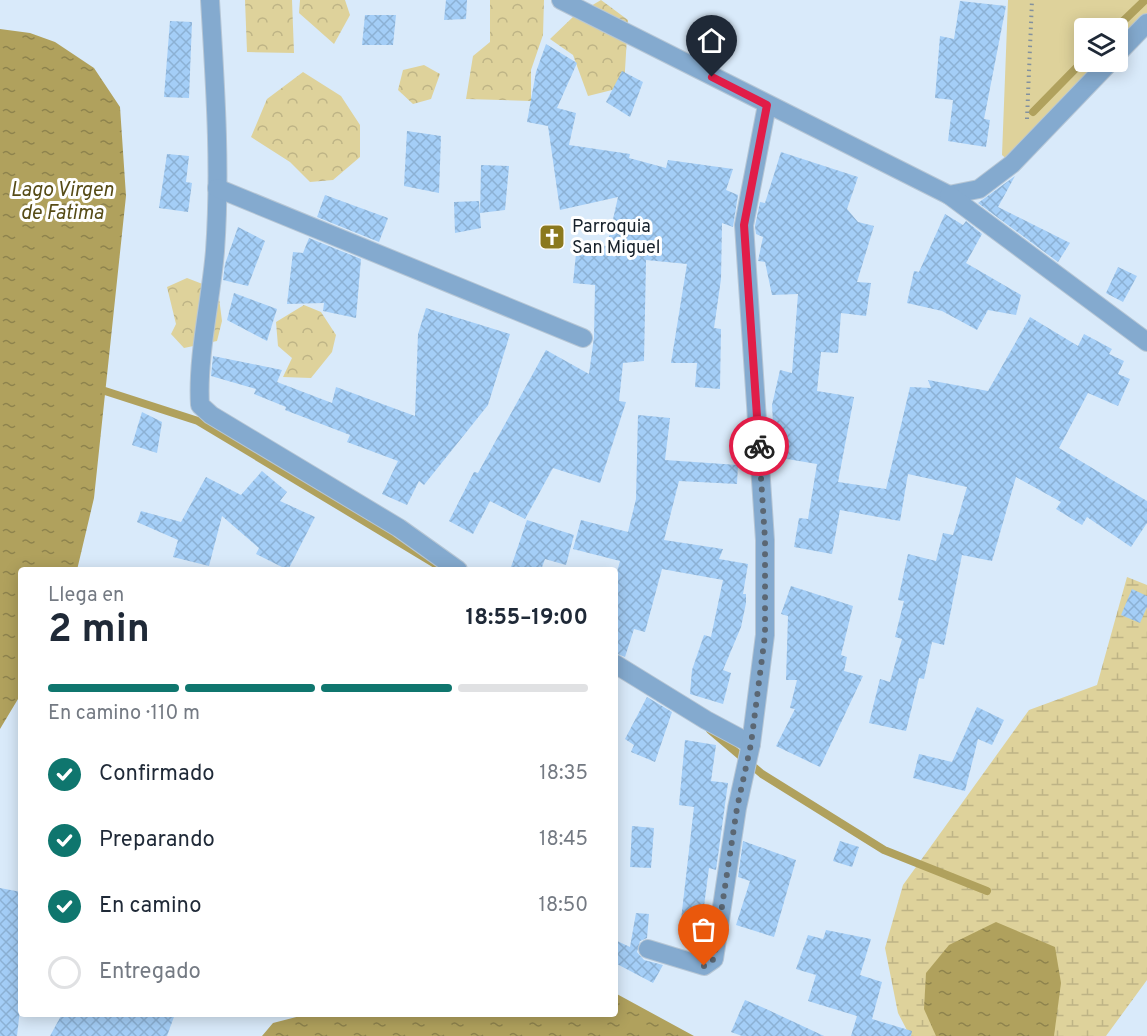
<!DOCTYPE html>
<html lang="es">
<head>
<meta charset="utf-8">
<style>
  :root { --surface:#fff; --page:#f6f6f7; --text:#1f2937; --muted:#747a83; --line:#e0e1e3; --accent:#0f766e }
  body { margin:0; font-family:Overpass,sans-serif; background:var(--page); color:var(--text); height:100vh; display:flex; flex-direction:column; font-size:22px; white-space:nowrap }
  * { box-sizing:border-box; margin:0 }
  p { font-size:20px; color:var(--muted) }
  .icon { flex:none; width:33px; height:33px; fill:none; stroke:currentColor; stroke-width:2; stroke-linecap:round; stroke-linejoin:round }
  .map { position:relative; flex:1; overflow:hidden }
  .sheet { position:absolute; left:18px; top:567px; width:600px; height:450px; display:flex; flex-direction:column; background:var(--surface); border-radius:6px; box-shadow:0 3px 15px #0003 }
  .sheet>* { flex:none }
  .fabs { position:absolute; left:1074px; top:18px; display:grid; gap:12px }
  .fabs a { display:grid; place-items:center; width:54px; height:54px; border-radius:6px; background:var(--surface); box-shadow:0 3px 15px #0003; font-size:30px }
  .pin { position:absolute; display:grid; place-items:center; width:51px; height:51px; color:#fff; margin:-62px -26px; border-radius:50% 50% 50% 0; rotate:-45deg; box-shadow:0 0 6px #0007 }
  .pin .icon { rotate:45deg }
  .courier { position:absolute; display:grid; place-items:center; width:60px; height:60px; margin:-30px; border:4px solid #e11d48; border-radius:50%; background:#fff; color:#222; box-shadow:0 2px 8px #0007 }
  .headline em { font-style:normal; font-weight:700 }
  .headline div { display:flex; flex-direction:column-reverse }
  .headline { display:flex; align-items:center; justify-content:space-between; height:102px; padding:0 30px }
  h1 { font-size:39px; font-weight:700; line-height:45px }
  .bar { display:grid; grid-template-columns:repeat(4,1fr); gap:9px 6px; align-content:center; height:72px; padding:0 30px }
  .bar i { height:8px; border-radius:4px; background:var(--line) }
  .bar .current { background:var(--accent) }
  .bar p { grid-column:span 4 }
  ol { padding:0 30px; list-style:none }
  li { display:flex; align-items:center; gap:18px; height:66px }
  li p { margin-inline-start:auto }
  li .icon { padding:6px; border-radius:50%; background:var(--accent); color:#fff; stroke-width:4 }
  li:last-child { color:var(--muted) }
  li i { width:33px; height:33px; border:3px solid var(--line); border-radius:50% }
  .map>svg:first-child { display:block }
  .grass { fill:#ded29b }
  .forest { fill:url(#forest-crowns) }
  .wetland { fill:url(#wetland-marsh) }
  .water { fill:url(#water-ripples) }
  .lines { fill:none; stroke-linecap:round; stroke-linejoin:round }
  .stream { stroke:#b0a15d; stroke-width:8 }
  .building { fill:url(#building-cross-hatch) }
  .minor-casing { stroke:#b6c6d5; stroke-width:20 }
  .path { stroke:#83919e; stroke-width:4; stroke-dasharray:1.5 4.5; stroke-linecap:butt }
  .minor { stroke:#84aacf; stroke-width:18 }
  .done { stroke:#5b6773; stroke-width:6; stroke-dasharray:0 10.8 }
  .route { stroke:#e11d48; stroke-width:8 }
  .labels { text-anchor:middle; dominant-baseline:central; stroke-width:6; stroke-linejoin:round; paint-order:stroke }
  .poi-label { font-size:18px; fill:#17212b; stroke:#fff; text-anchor:start }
  .water-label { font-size:20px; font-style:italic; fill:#574c17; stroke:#fff }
</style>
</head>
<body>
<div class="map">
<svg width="1147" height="1036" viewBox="0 0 1147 1036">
  <defs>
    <pattern id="forest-crowns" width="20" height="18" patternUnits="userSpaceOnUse" patternTransform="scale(1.5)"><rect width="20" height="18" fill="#ded29b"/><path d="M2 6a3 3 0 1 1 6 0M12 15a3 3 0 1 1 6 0" fill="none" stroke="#beb486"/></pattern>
    <pattern id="wetland-marsh" width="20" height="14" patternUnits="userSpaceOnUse" patternTransform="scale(1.5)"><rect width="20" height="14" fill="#ded29b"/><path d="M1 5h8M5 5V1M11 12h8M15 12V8" fill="none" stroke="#beb486"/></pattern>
    <pattern id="water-ripples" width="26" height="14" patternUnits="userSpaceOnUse" patternTransform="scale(1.5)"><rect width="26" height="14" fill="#b0a15d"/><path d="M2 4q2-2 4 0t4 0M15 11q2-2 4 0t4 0" fill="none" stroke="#8e834d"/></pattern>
    <pattern id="building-cross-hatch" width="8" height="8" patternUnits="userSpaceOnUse" patternTransform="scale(1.5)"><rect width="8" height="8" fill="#a4cef7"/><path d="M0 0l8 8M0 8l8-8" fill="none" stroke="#8cb1d4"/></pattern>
  </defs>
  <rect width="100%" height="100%" fill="#d9eafa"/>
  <path class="grass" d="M1008,0H1147V20L1118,51V28H1084V62H1108L1012,164L1002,155Z"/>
  <g class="forest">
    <path d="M245,0H292L294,53L247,52Z"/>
    <path d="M300,0H345L350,15L334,44L299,13Z"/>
    <path d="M490,0H544L543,35L531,70V101L466,99L473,56L490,42Z"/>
    <path d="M601,0L628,20L624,87L588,96L573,55L550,39L574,16Z"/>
    <path d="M424,65L440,74L431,99L413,104L398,90L403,70Z"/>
    <path d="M303,72L341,96L360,125V157L333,180L310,182L290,162L251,137L267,99Z"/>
    <path d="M187,278L218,290L222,321L217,341L184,348L171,334L176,324L167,287Z"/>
    <path d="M304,305L321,312L336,335L332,352L311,378L283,377L292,358L278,346L276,322Z"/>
  </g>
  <path class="wetland" d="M1127,577L1147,585V980L1106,1036H910L898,1013L885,948L903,885L1029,710L1097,685Z"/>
  <g class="water">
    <path d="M0,29L30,33L55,42L94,68L120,107L126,196L94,498L77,570H21V694L0,729Z"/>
    <path d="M996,922L1055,947L1061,983L1054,1036H936L924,1009L926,973L949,945Z"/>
    <path d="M615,993L694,1036H262L273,1023L308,1014H615Z"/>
  </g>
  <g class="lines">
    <g class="stream">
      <path d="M1116,28L1145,0"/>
      <path d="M1033,112L1084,60"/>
      <path d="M105,391L198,421L437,565"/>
      <path d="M710,730L762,774L884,850L987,891"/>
    </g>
  </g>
  <g class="building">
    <path d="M446,0H467L466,19L444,20Z"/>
    <path d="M960,1L1006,6L984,119L990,120L986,147L948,141L953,100L935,98L940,36L954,39Z"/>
    <path d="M365,15H396L393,45H362Z"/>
    <path d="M170,21L192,22L189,98L164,97Z"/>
    <path d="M546,44L577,63L557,108L576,113L569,145L630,154L629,158L666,168L668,160L733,169L726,190L738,195L733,227L722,223L721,279L714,328L721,329L720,389L695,387L697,363H671L687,264L646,260L644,361L623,363L619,401L626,402L600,483L553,468L525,519L490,501L473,534L449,521L474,472L478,473L546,350L589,374L594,337L595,285L573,283L577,244L607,246L618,197L560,210L548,126L527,122L536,72Z"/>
    <path d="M622,71L643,82L630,117L606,102Z"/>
    <path d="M407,131L441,136L439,193L404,186Z"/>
    <path d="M781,152L858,177L847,209L858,222L874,226L857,282L871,283L866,316L841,313L838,353L821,352L817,391L854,397L838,482L886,489L910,387L931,388L928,380L988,391L1030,317L1078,346L1084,334L1112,349L1109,354L1124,361L1118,374L1130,379L1118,406L1088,393L1059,448L1147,501V523L1131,547L1087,517L1082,525L1056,509L1061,502L1016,477L992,561L962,555L944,645L932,642L924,679L919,678L906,731L869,723L880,679L890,682L902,639L895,637L904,601L898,600L908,554L936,561L943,533L953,535L967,487L908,474L900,521L840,510L832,554L794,547L799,518L808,519L817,464L775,457L772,405L780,370L792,373L798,294L772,295L765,262L758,261L763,237L756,234L755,226L760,202L765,203Z"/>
    <path d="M167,154L189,156L186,182L192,183L188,212L159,208Z"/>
    <path d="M481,165L509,166L505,210L480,213Z"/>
    <path d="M1015,176L998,207L1070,243L1058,262L978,203Z"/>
    <path d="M325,195L388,218L379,242L317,217Z"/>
    <path d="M479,201L481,228L455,233L454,202Z"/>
    <path d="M945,214L963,225L966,221L982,234L966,263L1021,295L1016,315L988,310L977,330L942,311L907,303L914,271L919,272Z"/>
    <path d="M238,227L265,241L248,286L223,280L225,264Z"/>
    <path d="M309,238L361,259L356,318L323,311L324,303L287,304L293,252L303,253Z"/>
    <path d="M1118,267L1137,276L1123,302L1106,293Z"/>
    <path d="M234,293L277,309L267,341L227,320Z"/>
    <path d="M426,308L510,334L488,405L424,485L419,481L407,505L382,494L398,461L347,442L350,435L285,410L286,407L254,394L256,389L211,376L213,356L282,370L277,382L332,403L336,387L415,416L418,334Z"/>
    <path d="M142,412L162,422L157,453L132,445Z"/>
    <path d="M638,415L670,418L665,460L738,465L737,484L679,481L664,540L723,549L719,559L748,564L743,594H746V603L741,627L723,670L731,673L723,704L690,694L692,670L704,635L711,637L723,580L662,569L645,632L634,629L625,657L615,653V579L620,561L573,549L581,520L628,532L636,499Z"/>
    <path d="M262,471L287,492L280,501L315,517L288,570L256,554L259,548L222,516L209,566L173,557L178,540L137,522L141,511L181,522L206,477L241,495Z"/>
    <path d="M527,520L574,535L566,565L545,559L541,570H510Z"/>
    <path d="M791,586L853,606L841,655L847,657L844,671L863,676L820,767L776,746L795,709L790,708L797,680H786L788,616L781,614Z"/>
    <path d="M1132,589L1147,596V607L1140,623L1121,615Z"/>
    <path d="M647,697L672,712L655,762L631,752L634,745L625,739Z"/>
    <path d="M977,707L1004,720L992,745L978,739L965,791L913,778L919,754L952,762Z"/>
    <path d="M685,740L716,745L711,781L728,783L716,870L709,868L699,944L679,937L694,807L679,805Z"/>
    <path d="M632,826L654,828L651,868L630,867Z"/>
    <path d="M743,841L796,860L774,937L736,925L750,881L738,877Z"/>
    <path d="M840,841L859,847L852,867L833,861Z"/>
    <path d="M0,888L21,892V1000L17,1036H0Z"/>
    <path d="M636,913L649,914L647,938L640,941L637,952L644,960L663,965L653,983L615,963V940L630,947Z"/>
    <path d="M826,930L871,939L860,975L882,982L872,1019L912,1031L911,1036H851L857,1016L808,1001L816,975L796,969L808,935L823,939Z"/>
    <path d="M745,1000L764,1008L824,1036H742L731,1032Z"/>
    <path d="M62,1014H175L167,1036H50Z"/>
  </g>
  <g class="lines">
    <g class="minor-casing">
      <g id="minor">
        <path d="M210,0C215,83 221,167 215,251C211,300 197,357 200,405L211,415L399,528L458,570"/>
        <path d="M561,0L949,195L979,189L1012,164L1110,62"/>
        <path d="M1118,53L1147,23"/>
        <path d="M217,188L583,338"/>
        <path d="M949,195L1147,342"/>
        <path d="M615,664L706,720L751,744"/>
        <path d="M648,949L704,966L714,959L737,808L751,744L765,635V540L744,225L767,105"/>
      </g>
    </g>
    <path class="path" d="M1027,119L1032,0"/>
    <use href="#minor" class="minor"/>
  </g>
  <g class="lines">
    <path class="done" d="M704,966L714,959L737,808L751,744L765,635V540L759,446"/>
    <path class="route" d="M712,77L767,105L744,225L759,446"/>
  </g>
  <defs>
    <g id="church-square" transform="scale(1.35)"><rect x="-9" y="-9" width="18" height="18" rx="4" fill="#8b791e" stroke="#fff"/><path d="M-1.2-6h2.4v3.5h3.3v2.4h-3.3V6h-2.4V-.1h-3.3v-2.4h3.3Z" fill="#fff"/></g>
  </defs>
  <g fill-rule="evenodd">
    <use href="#church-square" x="552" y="237"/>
  </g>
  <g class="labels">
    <g class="poi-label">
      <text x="572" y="227">Parroquia<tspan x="572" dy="21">San Miguel</tspan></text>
    </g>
    <g class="water-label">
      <text x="62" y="191">Lago Virgen<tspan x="62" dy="23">de Fatima</tspan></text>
    </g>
  </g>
</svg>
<div class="fabs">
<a><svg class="icon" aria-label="layers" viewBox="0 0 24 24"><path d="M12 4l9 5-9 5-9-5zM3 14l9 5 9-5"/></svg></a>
</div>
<div class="pin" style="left:704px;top:966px;background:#ea580c"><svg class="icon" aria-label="bag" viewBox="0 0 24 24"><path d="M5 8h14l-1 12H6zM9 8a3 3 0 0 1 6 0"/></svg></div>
<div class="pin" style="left:712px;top:77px;background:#1f2937"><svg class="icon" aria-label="home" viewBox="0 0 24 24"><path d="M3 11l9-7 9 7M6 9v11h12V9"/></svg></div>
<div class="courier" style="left:759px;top:446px"><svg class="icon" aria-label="bike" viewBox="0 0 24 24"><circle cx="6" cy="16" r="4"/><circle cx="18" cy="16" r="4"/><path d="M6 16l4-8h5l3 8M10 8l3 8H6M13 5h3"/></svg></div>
<section class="sheet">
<div class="headline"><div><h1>2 min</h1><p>Llega en</p></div><em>18:55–19:00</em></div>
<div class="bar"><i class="current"></i><i class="current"></i><i class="current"></i><i></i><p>En camino · 110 m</p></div>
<ol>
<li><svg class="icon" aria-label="check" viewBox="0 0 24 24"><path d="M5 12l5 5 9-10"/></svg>Confirmado<p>18:35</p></li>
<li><svg class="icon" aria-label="check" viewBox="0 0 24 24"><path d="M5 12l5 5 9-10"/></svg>Preparando<p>18:45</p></li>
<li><svg class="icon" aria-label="check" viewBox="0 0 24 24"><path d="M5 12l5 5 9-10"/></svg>En camino<p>18:50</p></li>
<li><i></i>Entregado</li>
</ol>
</section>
</div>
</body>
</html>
